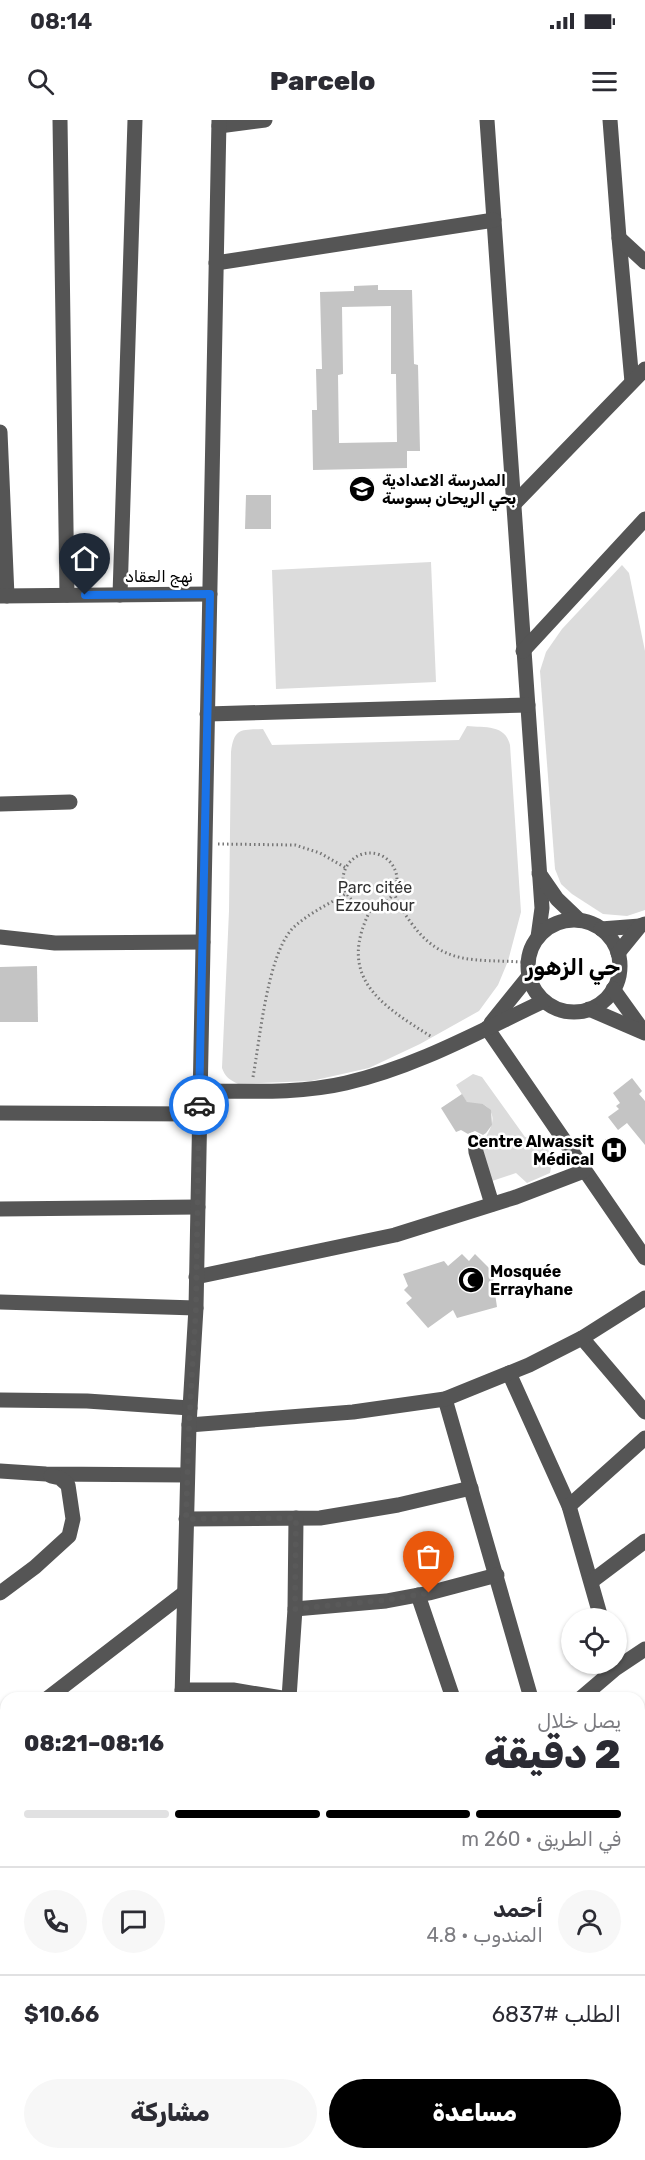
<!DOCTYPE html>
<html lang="ar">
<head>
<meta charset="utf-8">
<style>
  :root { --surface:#fff; --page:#f7f7f7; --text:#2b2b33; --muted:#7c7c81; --line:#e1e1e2; --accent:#000 }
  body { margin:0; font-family:Rubik,"Noto Sans Arabic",sans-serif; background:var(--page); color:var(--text); direction:rtl; height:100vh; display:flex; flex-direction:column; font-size:22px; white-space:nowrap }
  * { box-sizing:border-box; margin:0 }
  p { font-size:20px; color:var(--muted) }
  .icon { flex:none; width:33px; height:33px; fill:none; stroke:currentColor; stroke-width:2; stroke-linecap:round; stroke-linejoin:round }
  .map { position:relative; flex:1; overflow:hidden; direction:ltr }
  .sheet { position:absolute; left:0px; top:1572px; width:645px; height:468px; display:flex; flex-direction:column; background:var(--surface); border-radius:18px 18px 0 0; box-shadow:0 2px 4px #0004; direction:rtl }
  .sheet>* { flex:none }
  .controls { position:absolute; left:561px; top:1488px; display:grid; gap:12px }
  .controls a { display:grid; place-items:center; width:66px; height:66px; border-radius:50%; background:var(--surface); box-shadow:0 2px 4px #0004; font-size:30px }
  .pin { position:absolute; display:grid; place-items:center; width:51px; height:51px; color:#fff; margin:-62px -26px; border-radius:50% 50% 50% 0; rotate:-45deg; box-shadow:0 0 6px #0007 }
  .pin .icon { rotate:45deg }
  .courier { position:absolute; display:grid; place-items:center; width:60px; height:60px; margin:-30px; border:4px solid #1a73e8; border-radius:50%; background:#fff; color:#222; box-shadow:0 2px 8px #0007 }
  .head em { font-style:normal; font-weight:800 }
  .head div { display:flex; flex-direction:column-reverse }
  .head { display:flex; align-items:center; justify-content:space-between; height:102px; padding:0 24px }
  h1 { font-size:39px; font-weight:800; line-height:45px }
  .bar { display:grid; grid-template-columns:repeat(4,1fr); gap:9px 6px; align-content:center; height:72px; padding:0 24px }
  .bar i { height:8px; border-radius:4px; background:var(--line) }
  .bar .current { background:var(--accent) }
  .bar p { grid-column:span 4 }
  .line { display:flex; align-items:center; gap:15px; padding:0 24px; border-top:2px solid var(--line) }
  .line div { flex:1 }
  .round { display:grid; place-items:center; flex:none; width:63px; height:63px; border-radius:32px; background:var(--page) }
  .button { display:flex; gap:12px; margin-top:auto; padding:12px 24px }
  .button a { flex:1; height:69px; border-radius:36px; background:var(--accent); color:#fff; font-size:24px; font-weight:800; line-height:69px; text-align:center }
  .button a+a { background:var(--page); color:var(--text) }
  .status { display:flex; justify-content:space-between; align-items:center; height:42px; padding:0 30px; background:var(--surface); direction:ltr }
  .status svg { height:16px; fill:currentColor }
  header { display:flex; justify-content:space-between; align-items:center; height:78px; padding:0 24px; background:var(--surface); font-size:27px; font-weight:800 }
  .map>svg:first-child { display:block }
  .green { fill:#dcdcdc }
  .building { fill:#c4c4c4; fill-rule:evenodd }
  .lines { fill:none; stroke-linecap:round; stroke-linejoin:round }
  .path { stroke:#777; stroke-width:3; stroke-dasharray:1.5 3; stroke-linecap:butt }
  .minor { stroke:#555; stroke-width:15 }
  .done { stroke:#595959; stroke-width:6; stroke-dasharray:0 10.8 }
  .route { stroke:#1a73e8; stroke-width:8 }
  .labels { text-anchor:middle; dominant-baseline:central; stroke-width:5; stroke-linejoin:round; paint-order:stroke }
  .poi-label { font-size:16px; font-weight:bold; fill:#000; stroke:#fff; text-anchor:start }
  .street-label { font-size:16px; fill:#000; stroke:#fff }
  .park-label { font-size:16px; fill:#333; stroke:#fff }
  .district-label { font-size:22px; font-weight:bold; fill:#000; stroke:#fff }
</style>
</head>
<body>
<div class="status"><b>08:14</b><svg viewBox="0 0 49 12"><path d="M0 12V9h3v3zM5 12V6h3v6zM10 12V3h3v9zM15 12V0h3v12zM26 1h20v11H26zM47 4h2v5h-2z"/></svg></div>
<header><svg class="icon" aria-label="menu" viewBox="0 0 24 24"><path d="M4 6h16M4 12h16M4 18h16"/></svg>Parcelo<svg class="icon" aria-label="search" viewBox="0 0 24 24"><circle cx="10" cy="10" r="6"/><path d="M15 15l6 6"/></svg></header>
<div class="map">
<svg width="645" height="2040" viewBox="0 0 645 2040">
  <rect width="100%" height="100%" fill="#fff"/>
  <g class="green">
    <path d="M431,442L436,562L276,569L272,450Z"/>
    <path d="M622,445L629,453L645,531V790L627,796L603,794L572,774L561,764L555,749L540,551L546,532L562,509Z"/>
    <path d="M467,606C485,608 505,604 510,625L521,792L508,841L498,865L479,891L420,924L369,948L311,961L238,964C230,960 225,957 222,948L229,791L231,632C234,607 242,610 263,609L272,625L459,620Z"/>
    <path d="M473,954L482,957L525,1017L539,1016L553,1037L550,1053L527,1063L516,1053L489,1062L480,1027C488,1013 502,996 483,984H468L456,965Z"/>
  </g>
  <g class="building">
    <path d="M378,165V170H412L414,244L418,245L420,331H407V348L313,350L312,290H317L316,249H322L320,172L354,171V166ZM391,186V254H396L397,322L339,323L338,255L343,254L342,187Z"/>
    <path d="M246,375H271V409H245Z"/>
    <path d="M37,846L38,902H0V847Z"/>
    <path d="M632,958L642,971L639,974L645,981V1025L627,1003L618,1010L608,997L619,989L616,986L620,983L613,973Z"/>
    <path d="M462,974L467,982L483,984L491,990L492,1005L486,1013L483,1015L475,1011L468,1014L461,1010L456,1012L441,988Z"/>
    <path d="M462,1134L469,1141L475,1134L497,1156L493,1160L497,1187L457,1198L453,1190L428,1208L406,1183L412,1178L404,1170L408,1166L403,1154L444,1141L448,1146Z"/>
  </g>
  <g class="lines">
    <g class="path">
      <path d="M218,724L295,725L320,733L346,748"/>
      <circle cx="370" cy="760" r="27"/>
      <path d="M394,772C398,785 404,793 412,804C443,846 475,839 522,842"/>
      <path d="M372,787C335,856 379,884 432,917"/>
      <path d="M253,957C260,919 267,837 292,809C307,794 329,784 347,773"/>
    </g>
    <g class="minor">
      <path d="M60,0L67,475"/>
      <path d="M487,0L542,788L538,817"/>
      <path d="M610,0L619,118L632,262"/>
      <path d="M219,6L265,0"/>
      <path d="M619,118L645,142"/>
      <path d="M216,143L494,100"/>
      <path d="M0,312L7,476"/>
      <path d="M514,384L645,249"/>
      <path d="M120,475L135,0"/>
      <path d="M0,476L210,474"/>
      <path d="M523,531L645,399"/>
      <path d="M207,594L528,585"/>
      <path d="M0,684L70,682"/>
      <path d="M539,753L557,779L579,800"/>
      <circle cx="574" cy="846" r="46"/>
      <path d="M601,809L640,806"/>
      <path d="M0,817L55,823L203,822"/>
      <path d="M618,833L640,806L645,804"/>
      <path d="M613,869L644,912"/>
      <path d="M589,889L645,913"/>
      <path d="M491,903L529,856"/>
      <path d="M487,908L645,1138"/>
      <path d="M200,971C248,971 299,974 346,963C416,947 480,911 544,881"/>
      <path d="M0,993L198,994"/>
      <path d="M475,1021L476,1032L492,1084"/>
      <path d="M0,1089L198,1087"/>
      <path d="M196,1157L395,1115L516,1077L584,1051"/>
      <path d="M0,1182L196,1188"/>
      <path d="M582,1218L645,1292"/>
      <path d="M509,1253L569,1386L601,1498"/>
      <path d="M445,1279L531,1578"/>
      <path d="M0,1280L87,1281L190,1288"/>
      <path d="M189,1305L353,1292L445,1279L529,1245L582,1218L645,1178"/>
      <path d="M0,1351L46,1354L187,1355"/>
      <path d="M569,1386L645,1318"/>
      <path d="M186,1399L320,1398L398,1385L471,1368"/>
      <path d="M592,1461L645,1421"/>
      <path d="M0,1473L35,1447L69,1416L73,1399L68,1365L60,1358L51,1356"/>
      <path d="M418,1475L453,1578"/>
      <path d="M295,1489L386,1481L429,1473L497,1455"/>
      <path d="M182,1570H233L282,1578"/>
      <path d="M48,1578L183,1474"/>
      <path d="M182,1578L189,1305L196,1188L219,0"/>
      <path d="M289,1578L295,1489L296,1398"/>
      <path d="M581,1578L615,1549L645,1529"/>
      <path d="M0,1613L6,1609"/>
      <path d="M639,1620L645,1616"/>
      <path d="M639,1783L645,1778"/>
      <path d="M639,1814L645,1816"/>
      <path d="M0,1835L6,1832"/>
      <path d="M639,1955L645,1947"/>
      <path d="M0,1985L6,1981"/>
      <path d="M167,2040V2034"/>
      <path d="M402,2040L409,2034"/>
      <path d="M593,2040L595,2034"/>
      <path d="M629,2040L636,2034"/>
    </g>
  </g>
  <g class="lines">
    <path class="done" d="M199,985L196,1188L189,1305L186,1399L296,1398L295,1489L386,1480L429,1473"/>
    <path class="route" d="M85,475L210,474L199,985"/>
  </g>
  <defs>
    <g id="school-disc" transform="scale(1.35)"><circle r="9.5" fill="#000" stroke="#fff"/><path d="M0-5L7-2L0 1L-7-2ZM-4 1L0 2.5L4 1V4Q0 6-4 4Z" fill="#fff"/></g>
    <g id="hospital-disc" transform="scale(1.35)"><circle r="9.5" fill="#000" stroke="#fff"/><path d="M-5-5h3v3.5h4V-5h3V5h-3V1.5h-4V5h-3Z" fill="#fff"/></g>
    <g id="mosque-disc" transform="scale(1.35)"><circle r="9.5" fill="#000" stroke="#fff"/><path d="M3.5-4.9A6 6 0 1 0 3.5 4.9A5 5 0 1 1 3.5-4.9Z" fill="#fff"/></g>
  </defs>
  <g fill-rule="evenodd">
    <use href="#school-disc" x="362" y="369"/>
    <use href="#hospital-disc" x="614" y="1030"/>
    <use href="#mosque-disc" x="471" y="1160"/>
  </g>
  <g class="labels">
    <g class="poi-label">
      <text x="382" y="360">المدرسة الاعدادية<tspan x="382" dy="18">بحي الريحان بسوسة</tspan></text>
      <text x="594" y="1021" text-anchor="end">Centre Alwassit<tspan x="594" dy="18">Médical</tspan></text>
      <text x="490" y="1151">Mosquée<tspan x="490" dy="18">Errayhane</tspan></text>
    </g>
    <g class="street-label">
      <text x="159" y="456">نهج العقاد</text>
    </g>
    <g class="park-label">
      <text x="375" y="767">Parc citée<tspan x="375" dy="18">Ezzouhour</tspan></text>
    </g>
    <g class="district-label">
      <text x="573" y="847">حي الزهور</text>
    </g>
  </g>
</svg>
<div class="controls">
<a><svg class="icon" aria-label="locate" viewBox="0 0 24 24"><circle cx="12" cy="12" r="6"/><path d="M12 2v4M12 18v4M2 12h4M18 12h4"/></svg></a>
</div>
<div class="pin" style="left:429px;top:1473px;background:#ea580c"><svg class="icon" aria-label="bag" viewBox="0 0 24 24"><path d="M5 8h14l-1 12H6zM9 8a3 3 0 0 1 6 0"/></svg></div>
<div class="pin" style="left:85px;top:475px;background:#1f2937"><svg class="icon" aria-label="home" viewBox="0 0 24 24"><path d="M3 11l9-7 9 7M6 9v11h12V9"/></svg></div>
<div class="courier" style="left:199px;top:985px"><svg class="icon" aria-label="car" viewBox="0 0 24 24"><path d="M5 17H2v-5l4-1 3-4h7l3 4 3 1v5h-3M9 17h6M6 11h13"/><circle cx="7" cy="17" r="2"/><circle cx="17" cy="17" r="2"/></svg></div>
<section class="sheet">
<div class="head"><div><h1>2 دقيقة</h1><p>يصل خلال</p></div><em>08:16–08:21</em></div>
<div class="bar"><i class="current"></i><i class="current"></i><i class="current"></i><i></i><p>في الطريق · 260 m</p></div>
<div class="line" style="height:108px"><a class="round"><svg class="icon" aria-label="person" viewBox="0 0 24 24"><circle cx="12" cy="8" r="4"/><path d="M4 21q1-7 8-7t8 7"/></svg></a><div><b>أحمد</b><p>المندوب · 4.8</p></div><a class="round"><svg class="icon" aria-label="chat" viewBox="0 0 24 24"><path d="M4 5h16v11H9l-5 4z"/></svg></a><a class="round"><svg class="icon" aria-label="phone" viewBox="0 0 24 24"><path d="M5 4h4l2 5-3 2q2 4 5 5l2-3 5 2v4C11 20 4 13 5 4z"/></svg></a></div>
<div class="line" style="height:78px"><div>الطلب #6837</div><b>$10.66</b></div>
<div class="button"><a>مساعدة</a><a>مشاركة</a></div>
</section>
</div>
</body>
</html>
